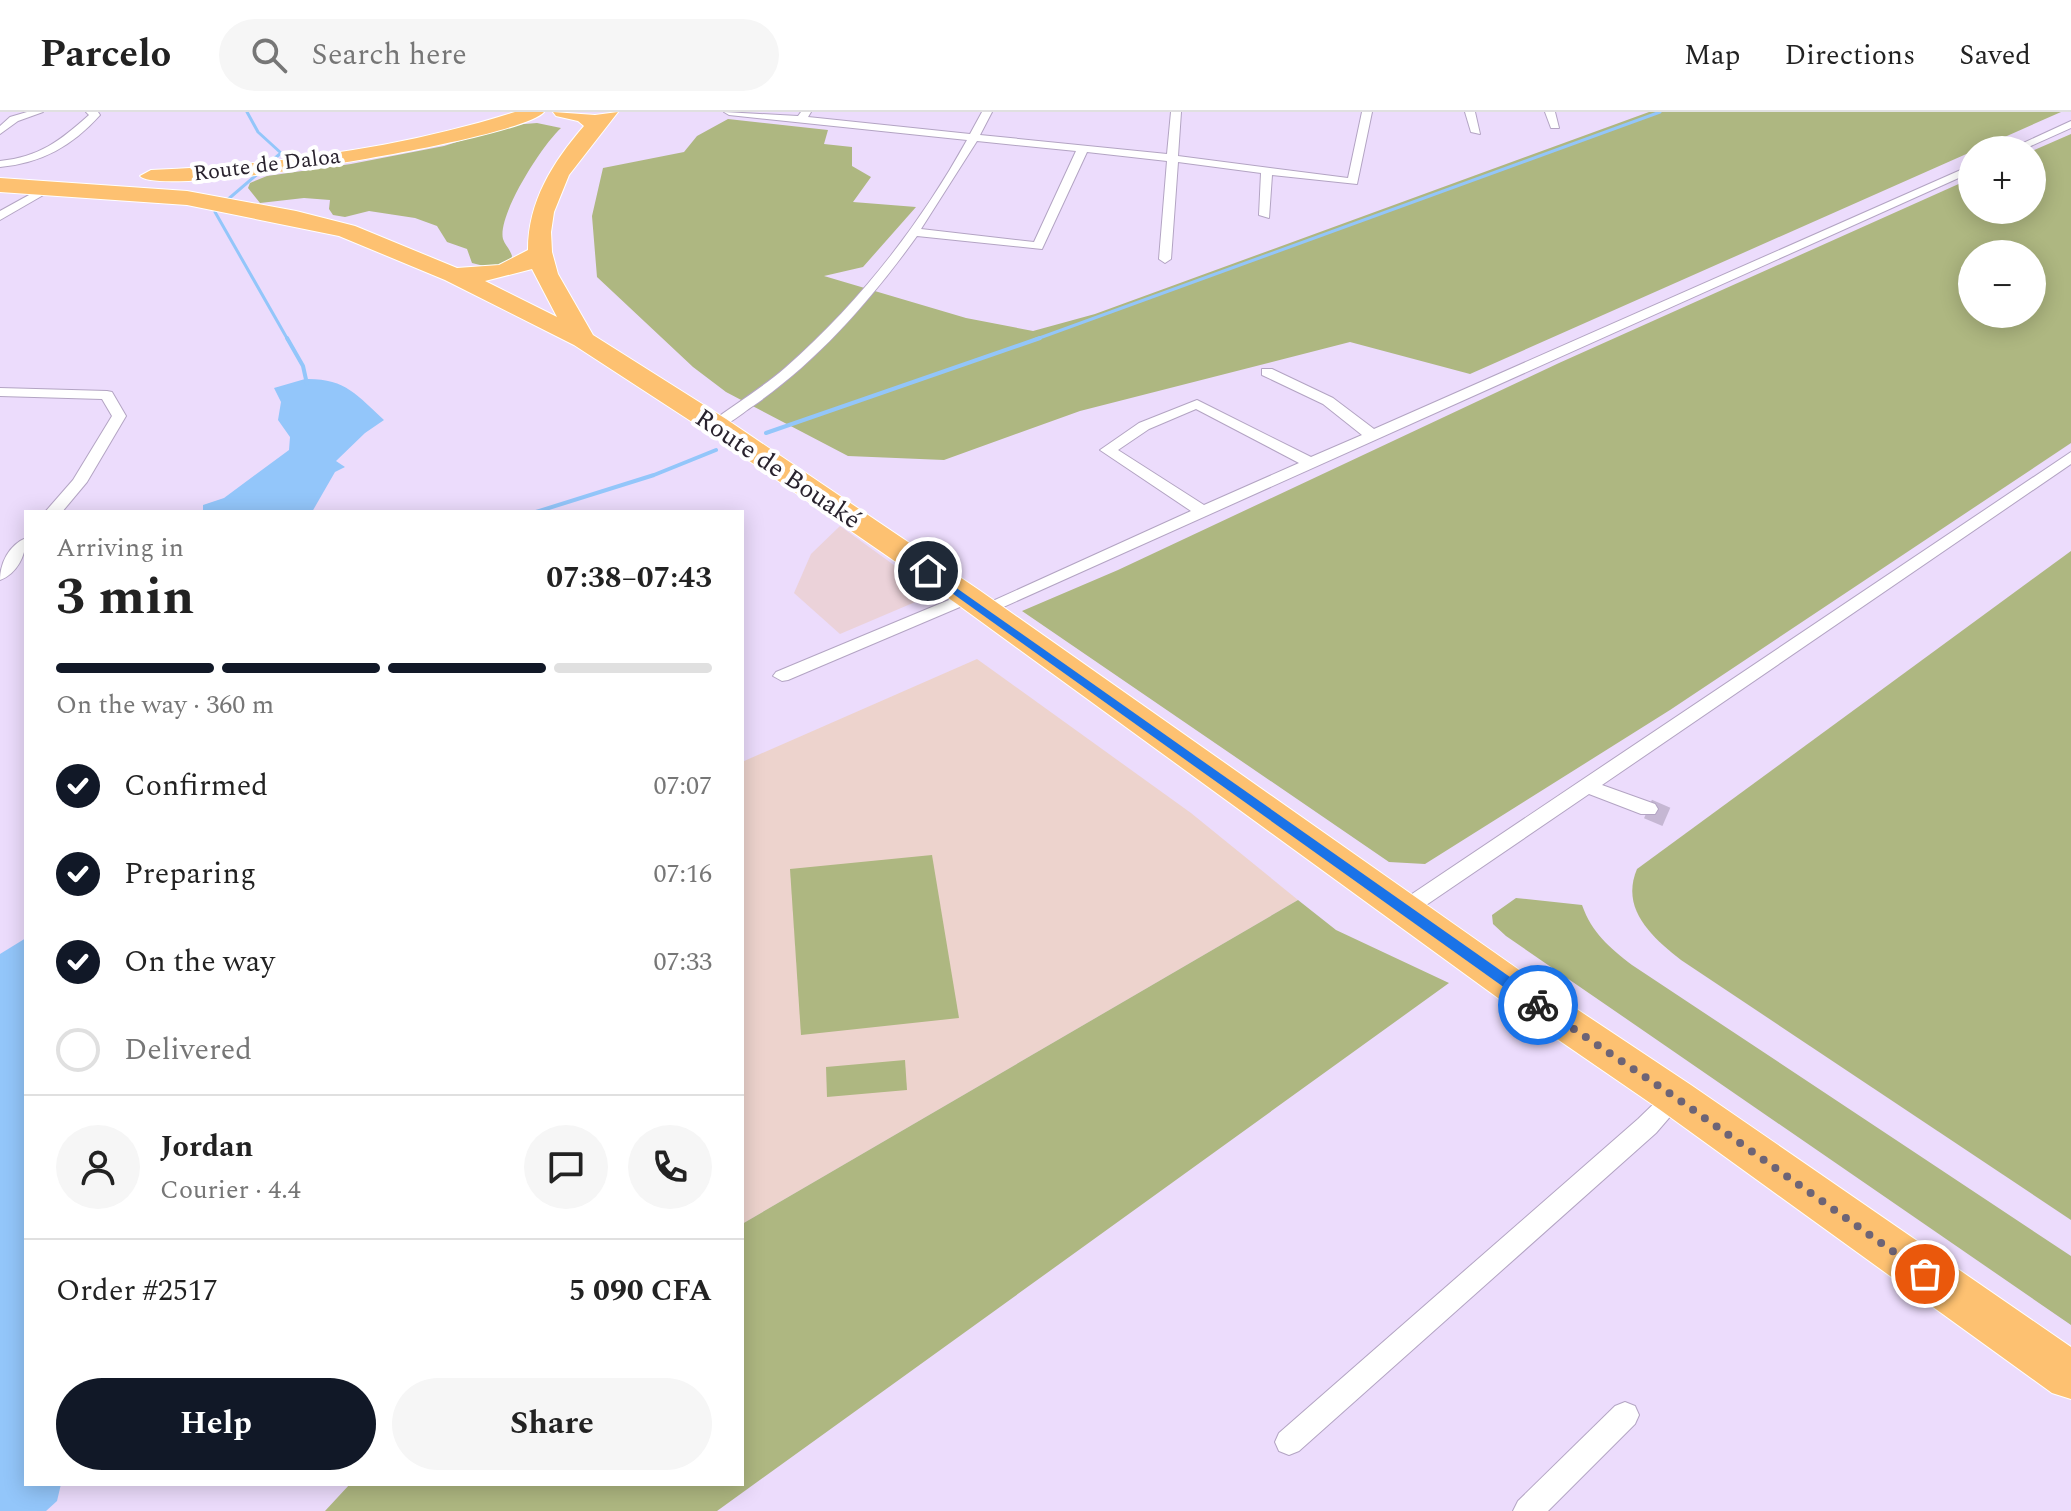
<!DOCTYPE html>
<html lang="en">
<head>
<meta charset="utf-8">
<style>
  :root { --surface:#fff; --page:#f6f6f6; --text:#222; --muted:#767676; --line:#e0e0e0; --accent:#111827 }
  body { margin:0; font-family:Spectral,serif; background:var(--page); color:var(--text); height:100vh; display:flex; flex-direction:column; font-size:30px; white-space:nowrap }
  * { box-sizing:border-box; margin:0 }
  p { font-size:26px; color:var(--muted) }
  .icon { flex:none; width:44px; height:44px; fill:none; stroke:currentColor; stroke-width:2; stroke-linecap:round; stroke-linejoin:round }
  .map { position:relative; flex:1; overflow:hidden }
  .details { position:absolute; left:24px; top:398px; width:720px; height:976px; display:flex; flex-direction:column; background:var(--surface); border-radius:0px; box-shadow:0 4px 20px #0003 }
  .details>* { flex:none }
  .tools { position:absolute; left:1958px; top:24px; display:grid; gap:16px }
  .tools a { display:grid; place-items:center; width:88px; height:88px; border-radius:50%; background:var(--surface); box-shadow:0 4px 20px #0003; font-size:40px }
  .pin { position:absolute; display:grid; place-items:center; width:68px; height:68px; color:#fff; margin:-34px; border:4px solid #fff; border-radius:50%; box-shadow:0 2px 8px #0007 }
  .courier { position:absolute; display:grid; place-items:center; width:80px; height:80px; margin:-40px; border:6px solid #1a73e8; border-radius:50%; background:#fff; color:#222; box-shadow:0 2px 10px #0007 }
  .overview em { font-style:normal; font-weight:700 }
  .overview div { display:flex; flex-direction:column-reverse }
  .overview { display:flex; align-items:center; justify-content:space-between; height:136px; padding:0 32px }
  h1 { font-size:52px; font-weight:700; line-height:60px }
  .bar { display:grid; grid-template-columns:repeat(4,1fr); gap:12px 8px; align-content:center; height:96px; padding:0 32px }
  .bar i { height:10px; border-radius:6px; background:var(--line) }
  .bar .active { background:var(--accent) }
  .bar p { grid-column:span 4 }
  .line { display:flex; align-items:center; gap:20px; padding:0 32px; border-top:2px solid var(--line) }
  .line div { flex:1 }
  .round { display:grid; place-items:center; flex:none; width:84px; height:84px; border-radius:42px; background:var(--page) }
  ol { padding:0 32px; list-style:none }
  li { display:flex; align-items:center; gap:24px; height:88px }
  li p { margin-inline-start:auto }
  li .icon { padding:8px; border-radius:50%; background:var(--accent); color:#fff; stroke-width:4 }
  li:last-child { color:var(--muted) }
  li i { width:44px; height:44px; border:4px solid var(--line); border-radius:50% }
  .cta { display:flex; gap:16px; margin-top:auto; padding:16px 32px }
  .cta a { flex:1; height:92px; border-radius:48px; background:var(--accent); color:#fff; font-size:32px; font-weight:700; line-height:92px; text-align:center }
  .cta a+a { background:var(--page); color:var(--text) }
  header { display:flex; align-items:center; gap:48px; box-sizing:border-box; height:112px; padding:0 40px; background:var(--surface); border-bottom:2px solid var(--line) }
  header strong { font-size:38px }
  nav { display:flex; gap:44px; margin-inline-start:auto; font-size:28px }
  .search { width:560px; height:72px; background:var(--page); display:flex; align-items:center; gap:20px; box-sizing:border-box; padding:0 28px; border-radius:44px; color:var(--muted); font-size:30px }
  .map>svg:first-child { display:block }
  .commercial { fill:#ebd2d9 }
  .education { fill:#edd3cd }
  .green { fill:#aeb781; fill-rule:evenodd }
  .water { fill:#93c6fa }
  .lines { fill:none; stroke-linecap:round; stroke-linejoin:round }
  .stream-far1 { stroke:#93c6fa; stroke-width:3 }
  .stream { stroke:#93c6fa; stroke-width:4 }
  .street-tunnel { stroke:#c5b7d3; stroke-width:20; stroke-dasharray:20 10; stroke-linecap:butt }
  .street-casing { stroke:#b3a4c3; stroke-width:2 }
  .highway-casing { stroke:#fff; stroke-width:2 }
  .street { fill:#fff; fill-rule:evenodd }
  .highway { fill:#fdc171; fill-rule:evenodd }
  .route { fill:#1a73e8 }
  .done { stroke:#6d6476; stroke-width:8; stroke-dasharray:0 14.4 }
  .labels { text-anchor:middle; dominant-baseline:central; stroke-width:8; stroke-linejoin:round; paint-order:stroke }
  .far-street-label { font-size:22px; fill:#29232e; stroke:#fff }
  .street-label { font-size:26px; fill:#29232e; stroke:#fff }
</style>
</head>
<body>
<header>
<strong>Parcelo</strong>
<div class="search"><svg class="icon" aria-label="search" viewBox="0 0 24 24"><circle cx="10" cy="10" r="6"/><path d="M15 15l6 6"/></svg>Search here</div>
<nav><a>Map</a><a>Directions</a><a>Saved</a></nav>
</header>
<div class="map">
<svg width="2071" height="1399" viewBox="0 0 2071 1399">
  <rect width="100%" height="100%" fill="#ecdcfc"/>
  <path class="commercial" d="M840,414L934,482L840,522L794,481L811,442Z"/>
  <path class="education" d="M977,547L1191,701L1298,788L742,1112V650Z"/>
  <g class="green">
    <path d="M1649,0H2061L1470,262L1350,230L1080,299L944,348L848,344L726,280L693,255L597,165L592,104L603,56L684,40L697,24L728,7L828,18L824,32L852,35V54L871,65L853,90L916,95L863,155L824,164L966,206L1033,219L1095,202Z"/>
    <path d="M537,11L561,16C543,32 497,103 503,127C505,133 510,137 512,144L510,153L496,157L472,151L467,137L447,130L437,114L415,106L369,99L345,105L333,103L329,97L330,88L304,86L260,91L248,76L250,71L267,64L351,52L444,34L512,13Z"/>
    <path d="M2071,22V331L1670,598L1425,752L1389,750L1022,499L1118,458L1559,251L1972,66V98H2032V39ZM1972,142H2032V202H1972Z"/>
    <path d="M2071,439V1108L1681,848C1652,825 1620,797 1637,757Z"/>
    <path d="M932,743L959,906L801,923L790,757Z"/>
    <path d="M1516,786L1582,793C1592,821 1609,835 1632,853L2071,1144V1213L1506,824L1493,812L1492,803Z"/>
    <path d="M1298,788L1336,818L1449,871L717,1399H325L350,1372H742V1112Z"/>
    <path d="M905,948L907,978L827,985L826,955Z"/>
  </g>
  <g class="water">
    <path d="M305,267C345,266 357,283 384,308L365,321L336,349L345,355L335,360L312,400H203V393L224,386L289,338L290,325L278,308L281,290L274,276Z"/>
    <path d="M26,826V1372H61L57,1389L46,1399H0V842Z"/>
  </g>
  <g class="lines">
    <g class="stream-far1">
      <path d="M247,0L258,20L281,41L268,52"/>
      <path d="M226,89L261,59"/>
      <path d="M219,96L215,100L288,228"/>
      <path d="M1034,228L1660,0"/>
    </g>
    <g class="stream">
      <path d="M287,226L303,254L307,272"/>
      <path d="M766,321L1040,226"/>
      <path d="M536,400L654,363L716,338"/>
    </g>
    <path class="street-tunnel" d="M1648,697L1669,706"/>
    <g class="street-casing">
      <g id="street">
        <path d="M27,0H43L18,9L0,22V14L10,5Z"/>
        <path d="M86,0H98L100,3C72,34 42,51 0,55V49C39,45 60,29 89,3Z"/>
        <path d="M724,0L798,4L801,0H811L808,5L970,22L982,0H992L980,23L1167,42L1171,0H1181L1178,44L1348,66L1362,0H1372L1357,72L1272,63L1269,106L1259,103L1261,61L1178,50L1171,147L1165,151L1159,147L1167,49L1087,40L1042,137L917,124C871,188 818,249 753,294C741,302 729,313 716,317L711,316V310C735,292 762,276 785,256C858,192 920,113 967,28L729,3ZM977,29L1076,39L1034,130L921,117Z"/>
        <path d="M1465,0H1475L1480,22L1471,20Z"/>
        <path d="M1545,0H1555L1559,16H1551Z"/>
        <path d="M2071,9V16L2022,38H2008Z"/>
        <path d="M1972,53V60L990,501H978L975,497L1191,399L1100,338L1139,311L1197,288L1311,345L1362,323L1323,292L1262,263V257H1272L1333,286L1374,317ZM1196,297L1299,351L1204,393L1118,338L1149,317Z"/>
        <path d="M49,72L59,74L0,108V99Z"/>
        <path d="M0,276L107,279L112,280L126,304L87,370L62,400H45L73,368L112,304L102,287L0,284Z"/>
        <path d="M2071,340V352L1602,673L1655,692L1658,697L1655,702H1641L1589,682L1413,802H1397L1394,797L1397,792Z"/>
        <path d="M26,426C26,443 17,462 0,468C0,451 9,433 26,426Z"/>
        <path d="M968,480L974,481L977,485L974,489L788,568L782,569L773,564L776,560Z"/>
        <path d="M1675,976L1683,979L1687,985L1656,1021L1299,1339L1289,1343L1279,1339L1275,1330L1279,1321L1638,1007L1667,979Z"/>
        <path d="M1625,1290L1635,1294L1639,1303L1635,1312L1548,1399H1513L1518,1389L1615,1294Z"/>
      </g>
    </g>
    <g class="highway-casing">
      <g id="highway">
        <path d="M515,0H544C521,28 158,87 140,64L151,58C272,53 399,37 515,0Z"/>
        <path d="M553,0L595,3L618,0L569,63L554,100L551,120L552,140L558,162L593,223L726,307L979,478L1539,872L1691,973L2071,1235V1287L2052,1281L1659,997L1509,894L957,492L706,319L574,233L445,168L339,124L187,93L0,80V66L187,79L296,99L355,114L457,156L499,153L528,138C528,89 553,50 584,14L578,9L556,4ZM532,157L557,205L485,169Z"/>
      </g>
    </g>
    <use href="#street" class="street"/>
    <use href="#highway" class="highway"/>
  </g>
  <path class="route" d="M928,456L1544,889V896H1533L924,461L923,459Z"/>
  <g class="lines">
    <path class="done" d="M1538,893L1675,985L1925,1162"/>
  </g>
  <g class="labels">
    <g class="far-street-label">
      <text transform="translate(267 53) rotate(-7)">Route de Daloa</text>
    </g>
    <g class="street-label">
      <text transform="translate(778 357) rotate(34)">Route de Bouaké</text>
    </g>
  </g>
</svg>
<div class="tools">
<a>+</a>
<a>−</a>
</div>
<div class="pin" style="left:1925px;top:1162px;background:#ea580c"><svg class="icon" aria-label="bag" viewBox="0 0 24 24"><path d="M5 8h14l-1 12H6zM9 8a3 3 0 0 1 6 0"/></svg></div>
<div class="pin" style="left:928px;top:459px;background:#1f2937"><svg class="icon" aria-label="home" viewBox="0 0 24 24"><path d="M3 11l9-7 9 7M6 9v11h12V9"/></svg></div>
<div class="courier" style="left:1538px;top:893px"><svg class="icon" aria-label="bike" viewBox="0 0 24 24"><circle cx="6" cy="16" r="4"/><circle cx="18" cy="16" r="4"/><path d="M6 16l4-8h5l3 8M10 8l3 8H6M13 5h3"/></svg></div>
<section class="details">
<div class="overview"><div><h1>3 min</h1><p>Arriving in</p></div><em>07:38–07:43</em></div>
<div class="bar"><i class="active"></i><i class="active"></i><i class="active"></i><i></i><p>On the way · 360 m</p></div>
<ol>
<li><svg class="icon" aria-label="check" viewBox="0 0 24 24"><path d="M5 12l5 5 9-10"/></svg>Confirmed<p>07:07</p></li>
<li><svg class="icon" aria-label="check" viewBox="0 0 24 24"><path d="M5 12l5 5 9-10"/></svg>Preparing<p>07:16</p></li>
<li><svg class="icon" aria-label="check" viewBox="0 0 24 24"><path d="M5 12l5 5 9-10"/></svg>On the way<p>07:33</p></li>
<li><i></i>Delivered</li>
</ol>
<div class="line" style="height:144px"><a class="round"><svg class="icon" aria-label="person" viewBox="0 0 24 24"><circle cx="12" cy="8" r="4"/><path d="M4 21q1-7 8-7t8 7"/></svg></a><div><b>Jordan</b><p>Courier · 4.4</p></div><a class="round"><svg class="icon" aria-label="chat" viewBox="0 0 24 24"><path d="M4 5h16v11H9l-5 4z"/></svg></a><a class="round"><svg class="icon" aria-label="phone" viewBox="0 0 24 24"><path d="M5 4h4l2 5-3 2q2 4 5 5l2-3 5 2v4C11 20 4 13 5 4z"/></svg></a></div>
<div class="line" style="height:104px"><div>Order #2517</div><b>5 090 CFA</b></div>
<div class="cta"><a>Help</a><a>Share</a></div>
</section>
</div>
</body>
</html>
